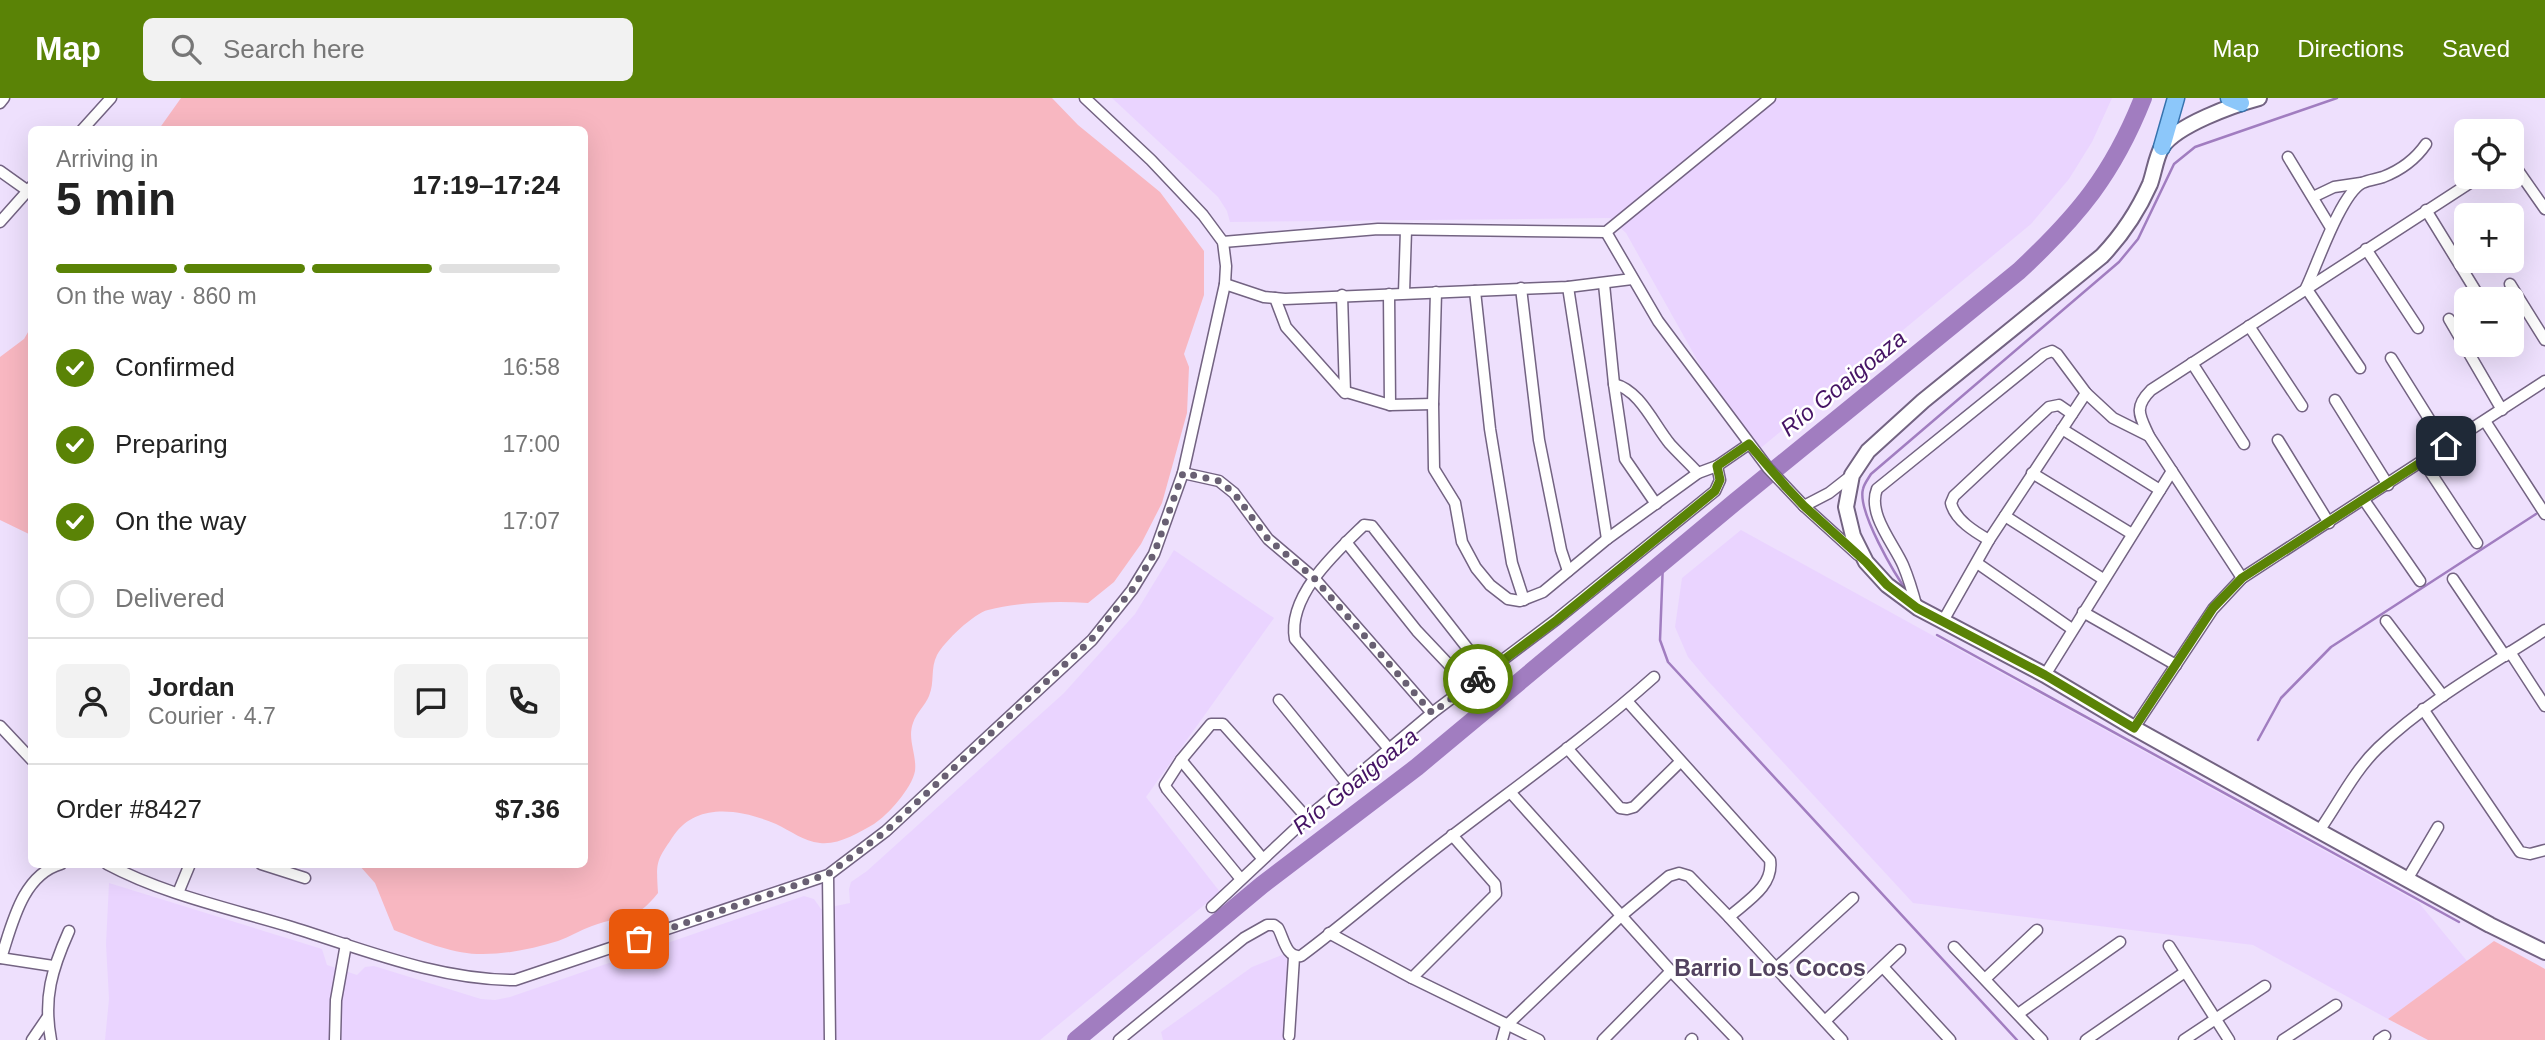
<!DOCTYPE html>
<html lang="en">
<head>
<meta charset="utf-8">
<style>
  :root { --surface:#fff; --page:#f2f2f2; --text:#222; --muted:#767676; --line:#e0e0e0; --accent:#5a8306 }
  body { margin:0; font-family:Arial,sans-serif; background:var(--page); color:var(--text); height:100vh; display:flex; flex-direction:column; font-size:26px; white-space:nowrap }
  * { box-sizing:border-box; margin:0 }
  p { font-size:23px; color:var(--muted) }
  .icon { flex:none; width:38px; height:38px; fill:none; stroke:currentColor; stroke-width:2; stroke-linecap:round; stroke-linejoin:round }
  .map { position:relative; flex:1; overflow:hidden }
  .panel { position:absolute; left:28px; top:28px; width:560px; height:742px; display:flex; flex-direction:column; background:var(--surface); border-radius:10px; box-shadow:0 7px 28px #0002 }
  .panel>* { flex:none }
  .tools { position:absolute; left:2454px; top:21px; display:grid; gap:14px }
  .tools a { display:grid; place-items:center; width:70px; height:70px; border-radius:10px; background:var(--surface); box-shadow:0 7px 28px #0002; font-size:35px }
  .pin { position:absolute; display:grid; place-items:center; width:60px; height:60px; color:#fff; margin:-30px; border-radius:14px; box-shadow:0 4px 10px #0006 }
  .courier { position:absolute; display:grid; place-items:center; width:70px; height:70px; margin:-35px; border:5px solid #5a8306; border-radius:50%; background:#fff; color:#222; box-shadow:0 2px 9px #0007 }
  .summary em { font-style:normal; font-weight:600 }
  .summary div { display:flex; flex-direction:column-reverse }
  .summary { display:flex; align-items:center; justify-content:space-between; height:119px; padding:0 28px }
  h1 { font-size:46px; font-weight:600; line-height:52px }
  .bar { display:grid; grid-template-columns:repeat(4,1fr); gap:10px 7px; align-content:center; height:84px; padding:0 28px }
  .bar i { height:9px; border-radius:5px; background:var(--line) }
  .bar .current { background:var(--accent) }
  .bar p { grid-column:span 4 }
  .line { display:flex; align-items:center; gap:18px; padding:0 28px; border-top:2px solid var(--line) }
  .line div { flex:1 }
  .round { display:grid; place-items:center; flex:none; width:74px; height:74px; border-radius:10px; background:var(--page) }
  ol { padding:0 28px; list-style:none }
  li { display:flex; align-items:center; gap:21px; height:77px }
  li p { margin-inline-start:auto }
  li .icon { padding:7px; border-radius:50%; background:var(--accent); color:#fff; stroke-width:4 }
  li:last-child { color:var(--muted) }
  li i { width:38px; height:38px; border:4px solid var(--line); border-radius:50% }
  header { display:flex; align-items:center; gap:42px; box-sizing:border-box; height:98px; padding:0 35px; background:var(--accent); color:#fff }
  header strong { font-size:33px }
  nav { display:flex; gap:38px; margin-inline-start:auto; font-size:24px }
  .search { width:490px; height:63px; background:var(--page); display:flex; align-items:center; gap:18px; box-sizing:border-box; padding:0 24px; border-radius:10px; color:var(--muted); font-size:26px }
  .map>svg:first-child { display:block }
  .built { fill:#ead4ff }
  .green { fill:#f8b7c1 }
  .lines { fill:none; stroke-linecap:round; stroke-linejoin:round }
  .stream { stroke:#a17dc0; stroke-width:2.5 }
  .river { stroke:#a17dc0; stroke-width:18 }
  .street-casing { stroke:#736382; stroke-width:13 }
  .secondary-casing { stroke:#736382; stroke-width:18 }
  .primary-casing { stroke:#3673ae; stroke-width:19 }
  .street { stroke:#fff; stroke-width:10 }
  .secondary { stroke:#fff; stroke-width:14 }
  .primary { stroke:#8cc7fa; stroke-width:16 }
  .done { stroke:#696073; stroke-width:7; stroke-dasharray:0 12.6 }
  .route { stroke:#5a8306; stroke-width:9 }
  .labels { text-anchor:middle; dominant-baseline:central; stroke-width:5; stroke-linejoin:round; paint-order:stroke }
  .water-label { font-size:23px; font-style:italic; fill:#451364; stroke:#fff }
  .neighbourhood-label { font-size:23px; font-weight:bold; fill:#52425f; stroke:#fff }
</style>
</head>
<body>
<header>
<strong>Map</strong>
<div class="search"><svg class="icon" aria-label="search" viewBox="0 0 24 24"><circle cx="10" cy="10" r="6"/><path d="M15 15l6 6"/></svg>Search here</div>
<nav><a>Map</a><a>Directions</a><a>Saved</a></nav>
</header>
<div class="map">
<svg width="2545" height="942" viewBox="0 0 2545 942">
  <rect width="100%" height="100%" fill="#eee0fd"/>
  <g class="built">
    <path d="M1112,0H2112L2092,44L2069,81L2031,126L1751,358L1626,135L1610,120L1230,124L1227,113L1218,99Z"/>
    <path d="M1741,432L2419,805L2467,863L2388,921L2253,847L1913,805L1709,584L1688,559L1675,529L1682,480Z"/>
    <path d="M1174,452L1274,520L1146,699L1220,794L1040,942H105L109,901L106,846L109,785L322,851L327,867L357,877L365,869L374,868L481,901L495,902L510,899L804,798L814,801L821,811L850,805L849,791L851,784L867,773L1064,595L1135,516Z"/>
    <path d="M1292,853L1289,942H1163L1161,934L1252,869Z"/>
  </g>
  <g class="green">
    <path d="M181,0H1052L1078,27L1160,94L1204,153V197L1184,256L1189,269L1187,315L1162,405L1141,446L1114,484L1088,505C1055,503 1021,504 988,512C974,515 944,544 937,557C930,571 935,584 929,598C925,608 916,615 913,625C907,641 917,657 915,673C912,690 888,717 874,726C858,735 839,747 820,745C803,743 791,733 776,726C743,712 698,703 674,737C656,764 656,762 658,795C634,825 625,816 592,828C580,832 570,839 558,843C532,851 504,857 477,856C450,855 419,842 394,832L375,785L359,767L584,766V32L159,31Z"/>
    <path d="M31,229V437L0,422V259L24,241Z"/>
    <path d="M2494,843L2545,871V942H2428L2388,921Z"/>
  </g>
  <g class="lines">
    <g class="stream">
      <path d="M1663,464L1660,542L1668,564L2017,942"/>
      <path d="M1909,496C1895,477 1857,413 1863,391C1864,386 1868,381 1871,376L2119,164L2138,141L2174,66L2195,49L2337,0"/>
      <path d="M1937,537L2459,824"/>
      <path d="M2258,642L2281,600L2331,549L2536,416"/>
    </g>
    <path class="river" d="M1076,942L1262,787L1417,669L1735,404L2019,173C2078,118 2113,76 2143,0"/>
    <g class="street-casing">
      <g id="street">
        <path d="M0,5L4,0"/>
        <path d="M82,32L111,0"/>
        <path d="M2288,59L2331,130"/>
        <path d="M2511,69L2517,71L2545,111"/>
        <path d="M0,73L28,93"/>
        <path d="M2313,99L2334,89L2361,85"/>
        <path d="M2426,112L2477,195"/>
        <path d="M0,124L32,88"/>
        <path d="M1606,134L1658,223L1768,370L1804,408L1829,395L1852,377"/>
        <path d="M1223,144L1378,131L1606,134L1770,0"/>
        <path d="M2366,151L2418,230"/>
        <path d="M1225,186L1264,199L1285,201L1568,189L1632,181"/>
        <path d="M1604,186L1614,286L1625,361L1656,406"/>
        <path d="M2510,186L2545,242"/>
        <path d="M1568,189L1607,441"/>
        <path d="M1521,190L1539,342L1561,452L1568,473"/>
        <path d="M1475,193L1490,331L1512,465L1524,502"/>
        <path d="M1436,194L1433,306L1434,371L1455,405L1462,444L1476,470L1490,487L1508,501L1520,503L1543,494L1607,441L1698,375L1717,368L1749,346"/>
        <path d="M1404,195L1406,132"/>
        <path d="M1389,196L1390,307"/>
        <path d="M1342,197L1345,295"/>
        <path d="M1275,200L1286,229L1343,293L1390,307L1433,306"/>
        <path d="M2449,221L2502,312"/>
        <path d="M2249,228L2302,308"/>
        <path d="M2391,260L2446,348"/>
        <path d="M2192,265L2244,346"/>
        <path d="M2360,270L2306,190C2317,167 2341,96 2362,85C2368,82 2377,81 2383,79C2401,72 2415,62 2426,46"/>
        <path d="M1614,286C1640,292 1654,327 1670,346C1679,356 1689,365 1698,375"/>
        <path d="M2335,302L2388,387"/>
        <path d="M2485,323L2545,416"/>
        <path d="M2062,331L2160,392"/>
        <path d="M2278,342L2329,425"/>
        <path d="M2423,363L2477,445"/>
        <path d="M1183,375L1219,383L1234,395L1268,441L1314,480L1432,615"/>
        <path d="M2032,375L2132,436"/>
        <path d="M2364,402L2420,483"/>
        <path d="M1804,408L1858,457"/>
        <path d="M2005,418L2103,481"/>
        <path d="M1989,442C1975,434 1955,422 1951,405L1954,398L2049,309L2059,307L2072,316"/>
        <path d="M1346,444L1417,533L1469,588"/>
        <path d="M1977,465L2072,531"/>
        <path d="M2242,480L2149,338C2140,318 2133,310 2151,292L2479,79"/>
        <path d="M2453,481L2505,558"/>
        <path d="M1917,510C1913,495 1909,481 1903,467C1894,446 1867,416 1877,391L2044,256L2052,253L2057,256L2086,295L2113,320L2149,338"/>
        <path d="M2083,514L2176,567"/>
        <path d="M1943,523L1989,442L2086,295"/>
        <path d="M2386,523L2443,598"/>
        <path d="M2510,554L2545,608"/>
        <path d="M2045,577L2172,373"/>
        <path d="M1279,602L1348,687"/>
        <path d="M1627,603L1770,762C1774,788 1747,803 1729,819"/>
        <path d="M2423,611L2520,754L2530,756L2545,752"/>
        <path d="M0,628L32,662"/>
        <path d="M2134,630L2213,511L2242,480L2545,283"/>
        <path d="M1567,650L1620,710L1627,711L1634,709L1680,664"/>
        <path d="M1390,652L1295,541C1287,498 1336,454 1364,427L1372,428L1486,574"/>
        <path d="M1181,662L1262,760"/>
        <path d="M1511,695L1671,873L1737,942"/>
        <path d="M2319,733C2338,706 2354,673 2378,650C2427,603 2488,569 2545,532"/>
        <path d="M107,766C163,796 228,810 288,828C363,851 437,882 515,882L828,777L886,733L1092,542L1132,492L1154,456L1183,375L1225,186L1226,168L1223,144L1203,117L1151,62L1085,0"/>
        <path d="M261,766L305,780"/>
        <path d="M828,777L830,942"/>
        <path d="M1240,780L1167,691L1165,687L1181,662L1211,626H1223L1307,720"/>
        <path d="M2408,780L2438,729"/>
        <path d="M178,795L190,766"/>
        <path d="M1212,809L1307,720L1432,615L1557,521L1715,393L1720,382L1717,368"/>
        <path d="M1329,835L1412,880L1539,942"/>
        <path d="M2169,848L2229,942"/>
        <path d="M1954,849L2042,942"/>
        <path d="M0,860L53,868"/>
        <path d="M1,860C12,827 22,777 61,766"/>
        <path d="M1883,869L1950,942"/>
        <path d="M1776,870L1853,800"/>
        <path d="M1412,880L1496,796L1495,786L1452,737"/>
        <path d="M1985,881L2037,832"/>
        <path d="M2018,916L2120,844"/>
        <path d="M1825,923L1900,852"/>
        <path d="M1289,938L1294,859"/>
        <path d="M32,942L47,920"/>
        <path d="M51,942C43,900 52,871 69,833"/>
        <path d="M335,942L336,902L346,846"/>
        <path d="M1119,942L1244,840L1267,827H1274L1278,830C1284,841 1286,860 1301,858C1352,820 1400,777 1452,738C1520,686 1590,636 1654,579"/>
        <path d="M1502,942L1506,928L1621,818L1669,778L1679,775L1689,778L1729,819L1842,942"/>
        <path d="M1603,942L1671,873"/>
        <path d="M1691,942L1692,941"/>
        <path d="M2086,942L2185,874"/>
        <path d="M2184,942L2265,888"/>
        <path d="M2283,942L2336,907"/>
        <path d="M2379,942L2385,938"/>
      </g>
    </g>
    <g class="secondary-casing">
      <path id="secondary" d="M2259,0C2233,7 2177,27 2162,49C2156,59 2154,75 2150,86C2138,113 2122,137 2102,158L1923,303L1868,353L1852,377L1846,409L1853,438L1866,464L1887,487L1918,510L2045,577L2134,630L2319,733L2490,827L2545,854"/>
    </g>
    <g class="primary-casing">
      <g id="primary">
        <path d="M2229,0L2241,5"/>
        <path d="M2162,49L2176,0"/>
      </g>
    </g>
    <use href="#street" class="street"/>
    <use href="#secondary" class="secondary"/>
    <use href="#primary" class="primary"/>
  </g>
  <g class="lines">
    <path class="done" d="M639,841L828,776L886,733L1091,542L1132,492L1154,456L1183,375L1219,383L1234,395L1268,441L1314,480L1432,615L1478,581"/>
    <path class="route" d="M1478,581L1557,522L1715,393L1720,382L1717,368L1749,346L1786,389L1804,408L1866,464L1887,487L1917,510L2045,577L2134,630L2213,510L2242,480L2446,348"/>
  </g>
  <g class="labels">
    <g class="water-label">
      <text transform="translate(1843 285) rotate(-39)">Río Goaigoaza</text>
      <text transform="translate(1355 683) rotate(-39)">Río Goaigoaza</text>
    </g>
    <g class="neighbourhood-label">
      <text x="1770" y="870">Barrio Los Cocos</text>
    </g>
  </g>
</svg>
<div class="tools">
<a><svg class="icon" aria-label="locate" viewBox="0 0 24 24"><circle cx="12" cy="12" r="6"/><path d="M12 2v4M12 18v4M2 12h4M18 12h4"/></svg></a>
<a>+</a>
<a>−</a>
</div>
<div class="pin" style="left:639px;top:841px;background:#ea580c"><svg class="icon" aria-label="bag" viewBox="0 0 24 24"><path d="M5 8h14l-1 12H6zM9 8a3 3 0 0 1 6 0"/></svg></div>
<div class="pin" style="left:2446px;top:348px;background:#1f2937"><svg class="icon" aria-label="home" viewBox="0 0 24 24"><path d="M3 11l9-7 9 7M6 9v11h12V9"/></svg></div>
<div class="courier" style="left:1478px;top:581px"><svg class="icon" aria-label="bike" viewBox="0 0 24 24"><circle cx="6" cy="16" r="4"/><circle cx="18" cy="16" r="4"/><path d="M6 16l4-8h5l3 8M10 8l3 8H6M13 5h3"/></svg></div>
<section class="panel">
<div class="summary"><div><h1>5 min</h1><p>Arriving in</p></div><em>17:19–17:24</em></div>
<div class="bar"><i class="current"></i><i class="current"></i><i class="current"></i><i></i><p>On the way · 860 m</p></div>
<ol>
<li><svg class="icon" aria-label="check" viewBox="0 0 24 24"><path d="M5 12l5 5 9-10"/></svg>Confirmed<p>16:58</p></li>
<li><svg class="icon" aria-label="check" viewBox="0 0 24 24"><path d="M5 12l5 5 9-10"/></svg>Preparing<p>17:00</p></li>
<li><svg class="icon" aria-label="check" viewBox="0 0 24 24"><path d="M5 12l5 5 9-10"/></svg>On the way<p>17:07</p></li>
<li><i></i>Delivered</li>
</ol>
<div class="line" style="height:126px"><a class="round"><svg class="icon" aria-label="person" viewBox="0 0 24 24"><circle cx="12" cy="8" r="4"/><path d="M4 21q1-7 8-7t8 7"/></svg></a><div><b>Jordan</b><p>Courier · 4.7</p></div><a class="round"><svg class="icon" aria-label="chat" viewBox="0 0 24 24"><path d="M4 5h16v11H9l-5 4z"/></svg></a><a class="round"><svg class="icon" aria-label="phone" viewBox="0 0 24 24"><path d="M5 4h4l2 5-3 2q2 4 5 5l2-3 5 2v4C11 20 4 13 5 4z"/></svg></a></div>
<div class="line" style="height:91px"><div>Order #8427</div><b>$7.36</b></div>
</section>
</div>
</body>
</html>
